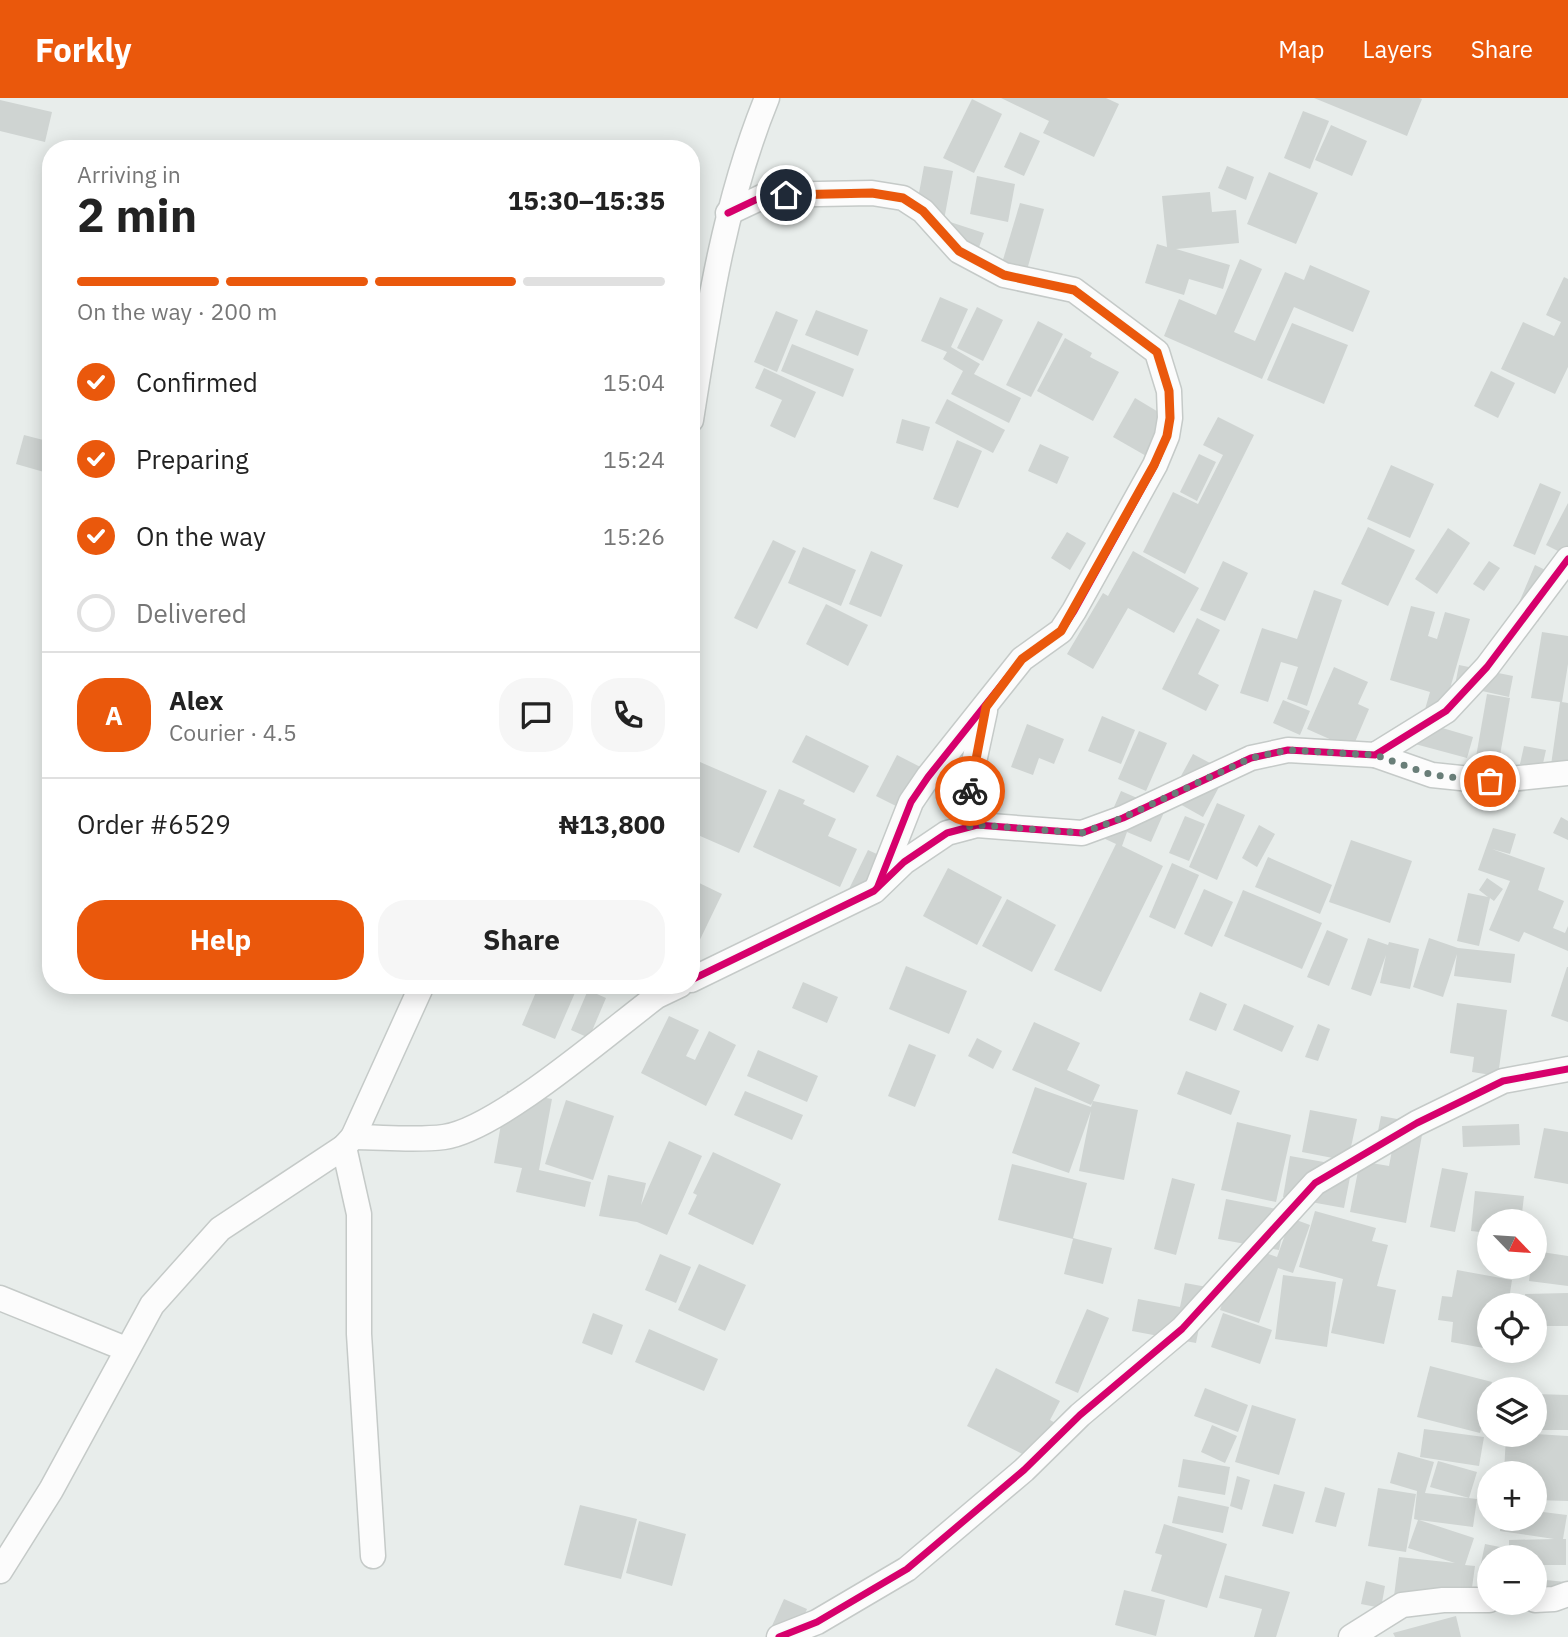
<!DOCTYPE html>
<html lang="en">
<head>
<meta charset="utf-8">
<style>
  :root { --surface:#fff; --page:#f6f6f6; --text:#222; --muted:#767676; --line:#e0e0e0; --accent:#ea580c }
  body { margin:0; font-family:"IBM Plex Sans",sans-serif; background:var(--page); color:var(--text); height:100vh; display:flex; flex-direction:column; font-size:26px; white-space:nowrap }
  * { box-sizing:border-box; margin:0 }
  p { font-size:23px; color:var(--muted) }
  .icon { flex:none; width:38px; height:38px; fill:none; stroke:currentColor; stroke-width:2; stroke-linecap:round; stroke-linejoin:round }
  .map { position:relative; flex:1; overflow:hidden }
  .drawer { position:absolute; left:42px; top:42px; width:658px; height:854px; display:flex; flex-direction:column; background:var(--surface); border-radius:28px; box-shadow:0 4px 18px #0003 }
  .drawer>* { flex:none }
  .needle { width:46px; rotate:115deg }
  .controls { position:absolute; left:1477px; top:1111px; display:grid; gap:14px }
  .controls a { display:grid; place-items:center; width:70px; height:70px; border-radius:50%; background:var(--surface); box-shadow:0 4px 18px #0003; font-size:35px }
  .pin { position:absolute; display:grid; place-items:center; width:60px; height:60px; color:#fff; margin:-30px; border:4px solid #fff; border-radius:50%; box-shadow:0 2px 7px #0007 }
  .courier { position:absolute; display:grid; place-items:center; width:70px; height:70px; margin:-35px; border:5px solid #ea580c; border-radius:50%; background:#fff; color:#222; box-shadow:0 2px 9px #0007 }
  .summary em { font-style:normal; font-weight:700 }
  .summary div { display:flex; flex-direction:column-reverse }
  .summary { display:flex; align-items:center; justify-content:space-between; height:119px; padding:0 35px }
  h1 { font-size:46px; font-weight:700; line-height:52px }
  .bar { display:grid; grid-template-columns:repeat(4,1fr); gap:10px 7px; align-content:center; height:84px; padding:0 35px }
  .bar i { height:9px; border-radius:5px; background:var(--line) }
  .bar .selected { background:var(--accent) }
  .bar p { grid-column:span 4 }
  .line { display:flex; align-items:center; gap:18px; padding:0 35px; border-top:2px solid var(--line) }
  .line div { flex:1 }
  .round { display:grid; place-items:center; flex:none; width:74px; height:74px; border-radius:28px; background:var(--page) }
  ol { padding:0 35px; list-style:none }
  li { display:flex; align-items:center; gap:21px; height:77px }
  li p { margin-inline-start:auto }
  li .icon { padding:7px; border-radius:50%; background:var(--accent); color:#fff; stroke-width:4 }
  li:last-child { color:var(--muted) }
  li i { width:38px; height:38px; border:4px solid var(--line); border-radius:50% }
  .button { display:flex; gap:14px; margin-top:auto; padding:14px 35px }
  .button a { flex:1; height:80px; border-radius:28px; background:var(--accent); color:#fff; font-size:28px; font-weight:700; line-height:80px; text-align:center }
  .button a+a { background:var(--page); color:var(--text) }
  header { display:flex; align-items:center; gap:42px; box-sizing:border-box; height:98px; padding:0 35px; background:var(--accent); color:#fff }
  header strong { font-size:33px }
  nav { display:flex; gap:38px; margin-inline-start:auto; font-size:24px }
  .map>svg:first-child { display:block }
  .building { fill:#cfd4d2 }
  .lines { fill:none; stroke-linecap:round; stroke-linejoin:round }
  .minor-casing { stroke:#c5cac8; stroke-width:27 }
  .minor { stroke:#fcfcfc; stroke-width:24 }
  .cycleway-casing { stroke:#f7fbf9; stroke-width:11 }
  .cycleway { stroke:#d6006c; stroke-width:7 }
  .done { stroke:#697e78; stroke-width:7; stroke-dasharray:0 12.6 }
  .route { stroke:#ea580c; stroke-width:9 }
</style>
</head>
<body>
<header>
<strong>Forkly</strong>
<nav><a>Map</a><a>Layers</a><a>Share</a></nav>
</header>
<div class="map">
<svg width="1568" height="1539" viewBox="0 0 1568 1539">
  <rect width="100%" height="100%" fill="#e8edeb"/>
  <g class="building">
    <path d="M1001,0H1106L1119,6L1094,59L1043,35L1049,23Z"/>
    <path d="M1314,0H1419L1422,1L1407,38Z"/>
    <path d="M972,1L1002,16L974,75L943,60Z"/>
    <path d="M0,2L52,14L45,44L0,33Z"/>
    <path d="M1303,13L1329,23L1310,71L1284,60Z"/>
    <path d="M1331,27L1367,43L1352,78L1315,62Z"/>
    <path d="M1020,34L1040,43L1024,78L1004,69Z"/>
    <path d="M924,68L953,73L944,122L984,135L977,155L942,127L914,122Z"/>
    <path d="M1227,68L1254,79L1246,102L1218,90Z"/>
    <path d="M1269,74L1318,95L1296,146L1247,126Z"/>
    <path d="M977,78L1015,86L1008,124L970,116Z"/>
    <path d="M1210,94L1212,114L1236,112L1239,145L1176,151L1230,167L1223,191L1189,181L1184,197L1145,185L1157,146L1167,149L1162,98Z"/>
    <path d="M1020,105L1044,111L1027,172L1002,165Z"/>
    <path d="M1240,161L1262,171L1234,234L1255,243L1285,174L1304,182L1310,167L1370,193L1353,234L1294,209L1262,281L1164,238L1179,201L1216,217Z"/>
    <path d="M1564,179L1568,181V269L1555,296L1501,271L1523,224L1554,238L1561,224L1546,217Z"/>
    <path d="M940,199L968,211L951,249L980,266L974,276L1021,300L1009,325L951,296L963,273L943,261L947,254L921,243Z"/>
    <path d="M977,209L1003,222L983,263L957,250Z"/>
    <path d="M816,212L868,232L858,258L805,237Z"/>
    <path d="M776,213L798,222L777,274L754,264Z"/>
    <path d="M1038,223L1063,236L1031,299L1006,287Z"/>
    <path d="M1292,225L1348,247L1324,306L1267,282Z"/>
    <path d="M1065,240L1092,255L1090,259L1119,274L1093,323L1037,293Z"/>
    <path d="M792,246L854,271L843,299L781,273Z"/>
    <path d="M764,270L816,294L795,340L770,328L782,302L755,290Z"/>
    <path d="M1491,273L1515,285L1498,320L1474,308Z"/>
    <path d="M1135,300L1170,321L1148,359L1113,339Z"/>
    <path d="M947,301L1005,332L993,355L935,325Z"/>
    <path d="M1218,319L1254,337L1185,476L1143,454L1173,394L1198,406L1223,357L1203,347Z"/>
    <path d="M902,321L930,329L923,353L896,345Z"/>
    <path d="M24,337L51,344V376L16,366Z"/>
    <path d="M957,342L982,353L958,410L933,401Z"/>
    <path d="M1040,346L1069,359L1057,386L1028,373Z"/>
    <path d="M1199,356L1216,364L1197,403L1180,394Z"/>
    <path d="M1391,367L1434,386L1410,440L1367,421Z"/>
    <path d="M1540,385L1561,394L1535,457L1513,448Z"/>
    <path d="M1568,405V458L1546,447Z"/>
    <path d="M1368,429L1415,452L1388,508L1341,486Z"/>
    <path d="M1448,430L1470,445L1437,496L1415,481Z"/>
    <path d="M1067,434L1086,445L1070,472L1051,460Z"/>
    <path d="M773,442L796,453L757,531L734,520Z"/>
    <path d="M803,449L856,472L841,508L788,485Z"/>
    <path d="M871,453L903,467L881,519L849,506Z"/>
    <path d="M1133,453L1199,490L1174,535L1128,510L1093,571L1067,556L1103,495L1108,498Z"/>
    <path d="M1223,463L1248,475L1225,523L1200,512Z"/>
    <path d="M1489,463L1500,470L1484,493L1473,486Z"/>
    <path d="M1535,467L1558,478L1538,524L1515,514Z"/>
    <path d="M1314,492L1342,502L1307,608L1287,601L1298,569L1281,564L1268,604L1240,595L1262,530L1297,541Z"/>
    <path d="M826,506L868,527L848,568L806,546Z"/>
    <path d="M1411,508L1435,514L1428,538L1437,541L1445,514L1470,521L1439,629L1473,639L1467,660L1415,646L1430,594L1390,582Z"/>
    <path d="M1197,520L1220,532L1198,576L1219,587L1206,613L1162,591Z"/>
    <path d="M1542,534L1568,538V566L1562,604L1568,605V670L1551,667L1560,604L1531,600Z"/>
    <path d="M1459,567L1513,578L1509,599L1455,587Z"/>
    <path d="M1334,569L1368,584L1358,606L1369,611L1352,651L1307,631Z"/>
    <path d="M1487,596L1510,600L1499,663L1476,659Z"/>
    <path d="M1283,602L1310,613L1300,637L1273,625Z"/>
    <path d="M1102,618L1135,632L1121,666L1088,653Z"/>
    <path d="M1027,626L1064,641L1054,666L1039,660L1033,677L1011,669Z"/>
    <path d="M1139,633L1167,645L1146,693L1118,681Z"/>
    <path d="M806,637L869,668L854,695L792,664Z"/>
    <path d="M1524,648L1546,652L1542,670L1520,666Z"/>
    <path d="M1193,656L1227,674L1203,719L1169,700Z"/>
    <path d="M897,657L936,677L916,718L876,698Z"/>
    <path d="M691,664L699,667L700,664L767,693L739,755L691,734V685L696,674L691,682Z"/>
    <path d="M779,691L805,702L803,706L836,721L828,738L857,751L840,789L753,749Z"/>
    <path d="M1121,693L1165,712L1151,744L1127,734L1122,748L1163,768L1101,894L1054,872L1116,746L1101,739Z"/>
    <path d="M1217,705L1245,717L1217,782L1189,769Z"/>
    <path d="M1185,718L1205,726L1189,763L1169,755Z"/>
    <path d="M1561,719L1568,723V742L1553,735Z"/>
    <path d="M1259,727L1275,736L1257,769L1242,760Z"/>
    <path d="M1493,730L1516,736L1510,756L1492,751L1545,770L1538,792L1564,803L1553,830L1565,835L1568,828V853L1524,834L1519,844L1489,832L1510,783L1478,772Z"/>
    <path d="M1351,742L1412,763L1390,825L1329,804Z"/>
    <path d="M868,752L890,762L871,802L849,791Z"/>
    <path d="M1268,759L1332,787L1320,816L1255,789Z"/>
    <path d="M1172,765L1199,777L1175,831L1149,819Z"/>
    <path d="M948,770L1002,799L977,847L923,818Z"/>
    <path d="M1487,780L1503,791L1494,803L1490,800L1479,848L1457,843L1468,795L1488,799L1479,792Z"/>
    <path d="M691,781L722,796L694,854L691,853Z"/>
    <path d="M1204,791L1233,804L1212,849L1184,836Z"/>
    <path d="M1243,792L1322,825L1302,871L1224,838Z"/>
    <path d="M1007,801L1056,827L1032,874L982,848Z"/>
    <path d="M1327,832L1348,841L1329,888L1307,879Z"/>
    <path d="M1368,840L1388,847L1389,844L1419,851L1410,891L1380,885L1386,857L1371,898L1351,891Z"/>
    <path d="M1429,840L1458,850L1515,856L1511,885L1454,878L1457,856L1443,899L1413,889Z"/>
    <path d="M906,868L967,893L949,936L889,911Z"/>
    <path d="M1567,869H1568V924L1551,918Z"/>
    <path d="M803,884L838,899L827,925L792,910Z"/>
    <path d="M539,887L577,890L555,941L522,927Z"/>
    <path d="M588,892L606,900L589,940L571,932Z"/>
    <path d="M1200,894L1227,906L1216,933L1189,922Z"/>
    <path d="M1457,905L1507,912L1498,978L1472,974L1474,959L1450,955Z"/>
    <path d="M1244,906L1294,928L1282,954L1233,932Z"/>
    <path d="M669,918L699,932L686,958L695,962L709,933L736,947L706,1008L641,975Z"/>
    <path d="M1034,924L1080,945L1067,972L1100,987L1093,1003L1138,1012L1124,1082L1079,1073L1091,1013L1069,1075L1012,1055L1035,989L1091,1009L1093,1003L1091,1007L1012,972Z"/>
    <path d="M1318,926L1330,931L1318,963L1305,959Z"/>
    <path d="M977,940L1002,953L993,971L968,958Z"/>
    <path d="M909,946L936,957L915,1009L888,998Z"/>
    <path d="M758,952L818,978L807,1004L747,978Z"/>
    <path d="M1186,973L1240,993L1231,1017L1177,996Z"/>
    <path d="M507,993L552,1001L539,1072L591,1084L585,1109L516,1094L522,1070L494,1065Z"/>
    <path d="M745,993L803,1017L792,1042L734,1017Z"/>
    <path d="M566,1002L614,1018L593,1082L545,1066Z"/>
    <path d="M1310,1012L1357,1021L1348,1063L1302,1054Z"/>
    <path d="M1381,1018L1424,1026L1406,1125L1350,1114L1360,1063L1389,1068L1394,1042L1377,1038Z"/>
    <path d="M1237,1024L1291,1037L1276,1104L1221,1092Z"/>
    <path d="M1519,1026L1520,1047L1463,1049L1462,1028Z"/>
    <path d="M1544,1030L1568,1034V1086L1534,1080Z"/>
    <path d="M669,1043L702,1058L667,1137L637,1124L599,1118L608,1077L646,1085L641,1107Z"/>
    <path d="M713,1054L781,1086L753,1147L688,1116L697,1097L693,1095Z"/>
    <path d="M1290,1058L1352,1069L1344,1110L1283,1099Z"/>
    <path d="M1012,1066L1087,1085L1073,1140L1112,1150L1103,1186L1064,1176L1073,1141L998,1122Z"/>
    <path d="M1442,1070L1468,1075L1455,1134L1430,1129Z"/>
    <path d="M1172,1080L1195,1086L1176,1157L1154,1151Z"/>
    <path d="M1475,1093L1524,1098L1521,1124H1489V1135L1471,1133Z"/>
    <path d="M1226,1101L1287,1113L1279,1152L1218,1141Z"/>
    <path d="M1315,1113L1376,1130L1372,1143L1388,1147L1377,1188L1396,1192L1384,1246L1331,1235L1343,1181L1299,1169Z"/>
    <path d="M1291,1120L1310,1127L1293,1175L1278,1170L1259,1225L1220,1212L1242,1147L1277,1159Z"/>
    <path d="M1535,1153L1568,1158V1188L1529,1183L1531,1169H1535Z"/>
    <path d="M660,1156L691,1169L676,1205L645,1192Z"/>
    <path d="M699,1166L746,1187L725,1233L678,1212Z"/>
    <path d="M1457,1172L1512,1182L1508,1208H1489V1251L1451,1244L1453,1224L1438,1222L1442,1198L1452,1199Z"/>
    <path d="M1283,1177L1336,1184L1327,1249L1275,1241Z"/>
    <path d="M1185,1185L1207,1189L1196,1245L1132,1233L1138,1201L1180,1209Z"/>
    <path d="M1568,1195V1228H1535V1208H1525V1196Z"/>
    <path d="M1087,1211L1109,1220L1078,1295L1055,1285Z"/>
    <path d="M593,1215L623,1227L612,1257L582,1245Z"/>
    <path d="M1223,1215L1272,1232L1260,1266L1211,1249Z"/>
    <path d="M649,1231L718,1261L704,1293L635,1264Z"/>
    <path d="M1430,1268L1492,1284L1480,1335L1417,1319Z"/>
    <path d="M996,1270L1060,1303L1050,1322L1059,1327L1040,1365L967,1328Z"/>
    <path d="M1205,1290L1248,1307L1238,1334L1194,1318Z"/>
    <path d="M1535,1296L1568,1297V1332H1535Z"/>
    <path d="M1252,1307L1296,1321L1279,1377L1235,1364Z"/>
    <path d="M1212,1327L1237,1338L1225,1365L1201,1354Z"/>
    <path d="M1424,1331L1484,1339L1479,1368L1420,1359Z"/>
    <path d="M1535,1336L1568,1338V1403L1535,1402V1376H1504L1506,1337Z"/>
    <path d="M1398,1354L1434,1364L1425,1395L1477,1401L1473,1429L1419,1422L1474,1440L1465,1467L1475,1468L1471,1497L1393,1506L1399,1459L1455,1465L1408,1450L1418,1422L1414,1421L1417,1393L1390,1385Z"/>
    <path d="M1183,1361L1230,1369L1225,1397L1178,1389Z"/>
    <path d="M1438,1363L1477,1374L1469,1400L1430,1389Z"/>
    <path d="M1237,1378L1250,1382L1242,1412L1230,1408Z"/>
    <path d="M1274,1386L1305,1394L1293,1436L1262,1428Z"/>
    <path d="M1325,1389L1345,1395L1336,1429L1315,1424Z"/>
    <path d="M1378,1390L1416,1396L1406,1454L1368,1448Z"/>
    <path d="M1178,1398L1229,1409L1223,1435L1172,1425Z"/>
    <path d="M580,1407L637,1421L621,1481L564,1467Z"/>
    <path d="M1535,1413L1567,1417L1563,1441H1566V1467H1535V1460H1509V1442L1554,1441L1500,1433L1502,1421H1535Z"/>
    <path d="M639,1423L686,1436L672,1488L626,1475Z"/>
    <path d="M1164,1426L1227,1446L1207,1510L1151,1493L1162,1457L1155,1455Z"/>
    <path d="M1485,1446L1500,1449L1498,1460H1489V1477L1479,1475Z"/>
    <path d="M1225,1477L1290,1494L1276,1539H1254L1262,1511L1219,1500Z"/>
    <path d="M1535,1481L1566,1484L1564,1510L1535,1507Z"/>
    <path d="M1366,1483L1385,1488L1381,1510L1361,1506Z"/>
    <path d="M1124,1492L1165,1502L1156,1538L1115,1527Z"/>
    <path d="M784,1501L807,1511L796,1537L767,1539Z"/>
    <path d="M1456,1518L1461,1539H1395L1393,1535Z"/>
  </g>
  <g class="lines">
    <g class="minor-casing">
      <g id="minor">
        <path d="M728,115L766,97L872,95L903,100L923,113L959,153L1004,177L1074,192L1157,254L1169,293L1170,320L1167,338L1155,367L1074,513L1061,533L1022,561L928,679L911,704L878,788"/>
        <path d="M691,322C708,212 725,103 767,0"/>
        <path d="M1375,657L1432,677L1490,683L1568,675"/>
        <path d="M968,729L974,664L985,613"/>
        <path d="M691,882L874,793L904,764L947,735L977,727L1082,735L1123,720L1251,660L1288,652L1375,657L1446,613L1487,569L1568,461"/>
        <path d="M353,1039C382,1039 415,1043 444,1039C497,1032 610,933 657,898L680,887"/>
        <path d="M344,1049L359,1116V1236L373,1458"/>
        <path d="M0,1200L126,1251"/>
        <path d="M0,1473L51,1392L152,1207L220,1131L344,1049L353,1039L422,887"/>
        <path d="M1535,1502L1554,1501L1568,1496"/>
        <path d="M779,1539L817,1524L907,1471L1024,1372L1080,1317L1182,1231L1315,1085L1417,1025L1503,983L1568,971"/>
        <path d="M1351,1539L1402,1507L1443,1502H1489"/>
      </g>
    </g>
    <use href="#minor" class="minor"/>
    <g class="cycleway-casing">
      <g id="cycleway">
        <path d="M728,115L766,97L872,95L903,100L923,113L959,153L1004,177L1074,192L1157,254L1169,293L1170,320L1167,338L1155,367L1074,513L1061,533L1022,561L928,679L911,704L878,788"/>
        <path d="M691,882L874,793L904,764L947,735L977,727L1082,735L1123,720L1251,660L1288,652L1375,657L1446,613L1487,569L1568,461"/>
        <path d="M779,1539L817,1524L907,1471L1024,1372L1080,1317L1182,1231L1315,1085L1417,1025L1503,983L1568,971"/>
      </g>
    </g>
    <use href="#cycleway" class="cycleway"/>
  </g>
  <g class="lines">
    <path class="done" d="M970,693L968,729L977,727L1082,735L1122,720L1251,660L1288,652L1375,657L1432,677L1490,683"/>
    <path class="route" d="M786,97L872,95L903,100L923,113L959,153L1004,177L1074,192L1157,254L1169,293L1170,320L1167,338L1154,367L1061,533L1022,561L986,609L970,693"/>
  </g>
</svg>
<div class="controls">
<a><svg class="needle" viewBox="-14 -14 28 28"><path d="M0-13l5 13h-10z" fill="#e53935"/><path d="M0 13l5-13h-10z" fill="#767676"/></svg></a>
<a><svg class="icon" aria-label="locate" viewBox="0 0 24 24"><circle cx="12" cy="12" r="6"/><path d="M12 2v4M12 18v4M2 12h4M18 12h4"/></svg></a>
<a><svg class="icon" aria-label="layers" viewBox="0 0 24 24"><path d="M12 4l9 5-9 5-9-5zM3 14l9 5 9-5"/></svg></a>
<a>+</a>
<a>−</a>
</div>
<div class="pin" style="left:1490px;top:683px;background:#ea580c"><svg class="icon" aria-label="bag" viewBox="0 0 24 24"><path d="M5 8h14l-1 12H6zM9 8a3 3 0 0 1 6 0"/></svg></div>
<div class="pin" style="left:786px;top:97px;background:#1f2937"><svg class="icon" aria-label="home" viewBox="0 0 24 24"><path d="M3 11l9-7 9 7M6 9v11h12V9"/></svg></div>
<div class="courier" style="left:970px;top:693px"><svg class="icon" aria-label="bike" viewBox="0 0 24 24"><circle cx="6" cy="16" r="4"/><circle cx="18" cy="16" r="4"/><path d="M6 16l4-8h5l3 8M10 8l3 8H6M13 5h3"/></svg></div>
<section class="drawer">
<div class="summary"><div><h1>2 min</h1><p>Arriving in</p></div><em>15:30–15:35</em></div>
<div class="bar"><i class="selected"></i><i class="selected"></i><i class="selected"></i><i></i><p>On the way · 200 m</p></div>
<ol>
<li><svg class="icon" aria-label="check" viewBox="0 0 24 24"><path d="M5 12l5 5 9-10"/></svg>Confirmed<p>15:04</p></li>
<li><svg class="icon" aria-label="check" viewBox="0 0 24 24"><path d="M5 12l5 5 9-10"/></svg>Preparing<p>15:24</p></li>
<li><svg class="icon" aria-label="check" viewBox="0 0 24 24"><path d="M5 12l5 5 9-10"/></svg>On the way<p>15:26</p></li>
<li><i></i>Delivered</li>
</ol>
<div class="line" style="height:126px"><b class="round" style="background:var(--accent);color:#fff">A</b><div><b>Alex</b><p>Courier · 4.5</p></div><a class="round"><svg class="icon" aria-label="chat" viewBox="0 0 24 24"><path d="M4 5h16v11H9l-5 4z"/></svg></a><a class="round"><svg class="icon" aria-label="phone" viewBox="0 0 24 24"><path d="M5 4h4l2 5-3 2q2 4 5 5l2-3 5 2v4C11 20 4 13 5 4z"/></svg></a></div>
<div class="line" style="height:91px"><div>Order #6529</div><b>₦13,800</b></div>
<div class="button"><a>Help</a><a>Share</a></div>
</section>
</div>
</body>
</html>
